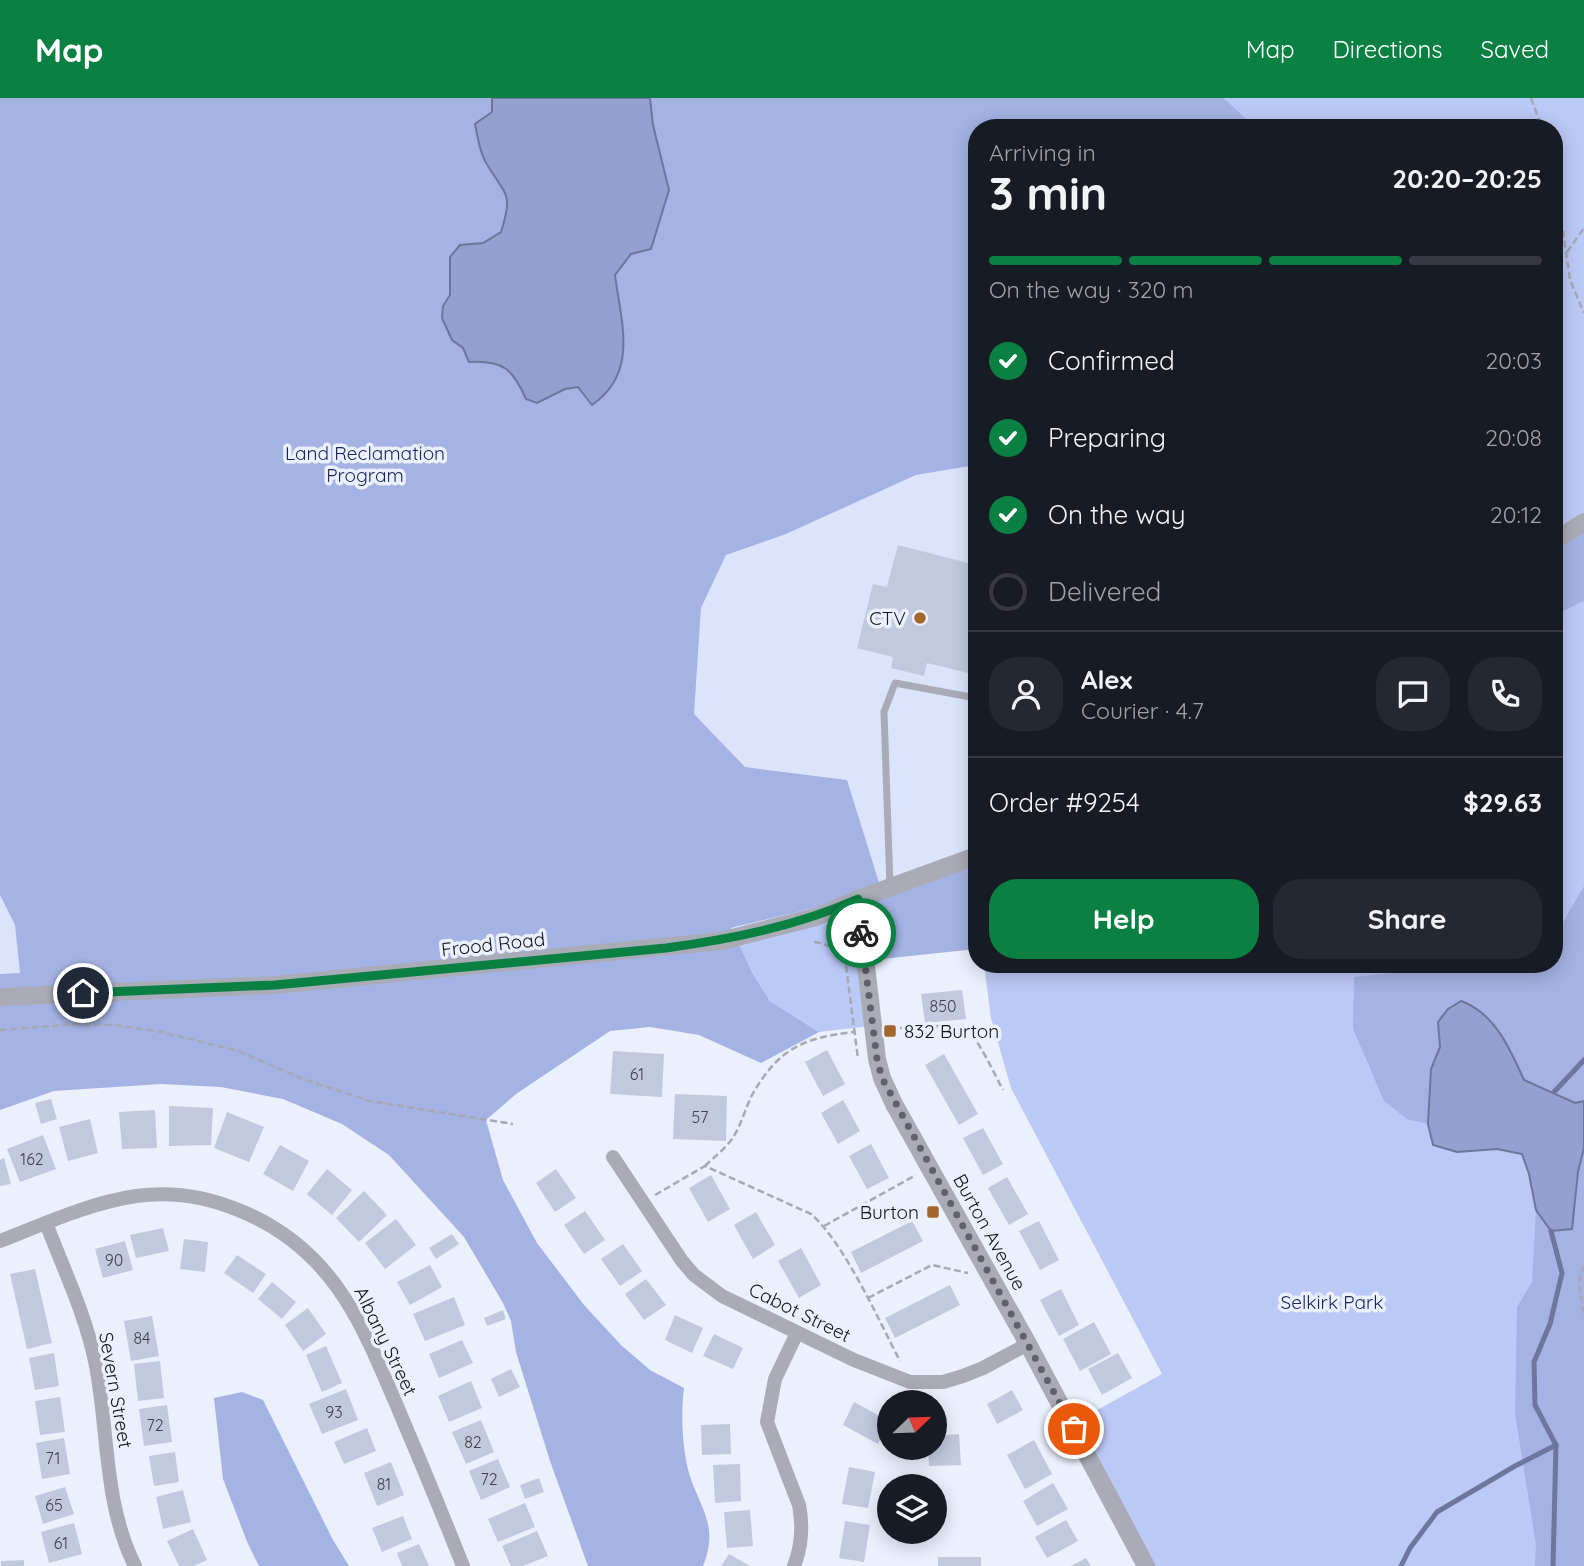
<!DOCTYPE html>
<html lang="en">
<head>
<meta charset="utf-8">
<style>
  :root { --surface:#171b24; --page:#242831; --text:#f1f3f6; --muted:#9ea1a6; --line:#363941; --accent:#0b8043 }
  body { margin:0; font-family:Quicksand,sans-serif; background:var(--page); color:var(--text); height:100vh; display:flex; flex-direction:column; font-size:26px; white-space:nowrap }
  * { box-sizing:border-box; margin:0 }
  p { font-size:23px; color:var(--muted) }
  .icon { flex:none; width:38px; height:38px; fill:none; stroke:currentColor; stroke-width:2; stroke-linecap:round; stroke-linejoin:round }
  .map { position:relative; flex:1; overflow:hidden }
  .sheet { position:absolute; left:968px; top:21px; width:595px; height:854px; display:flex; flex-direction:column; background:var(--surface); border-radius:28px; box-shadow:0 4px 18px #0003 }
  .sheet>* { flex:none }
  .needle { width:46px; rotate:67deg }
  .controls { position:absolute; left:877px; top:1292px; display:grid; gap:14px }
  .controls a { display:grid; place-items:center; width:70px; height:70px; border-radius:50%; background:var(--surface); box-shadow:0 4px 18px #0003; font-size:35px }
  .pin { position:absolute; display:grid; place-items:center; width:60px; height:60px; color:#fff; margin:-30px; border:4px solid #fff; border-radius:50%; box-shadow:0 2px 7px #0007 }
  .courier { position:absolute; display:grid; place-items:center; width:70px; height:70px; margin:-35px; border:5px solid #0b8043; border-radius:50%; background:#fff; color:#222; box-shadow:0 2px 9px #0007 }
  .summary em { font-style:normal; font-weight:800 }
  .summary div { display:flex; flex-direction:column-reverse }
  .summary { display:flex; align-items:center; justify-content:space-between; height:119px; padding:0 21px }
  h1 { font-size:46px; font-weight:800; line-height:52px }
  .bar { display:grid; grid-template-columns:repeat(4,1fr); gap:10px 7px; align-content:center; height:84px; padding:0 21px }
  .bar i { height:9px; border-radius:5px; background:var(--line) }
  .bar .current { background:var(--accent) }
  .bar p { grid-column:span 4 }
  .line { display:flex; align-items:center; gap:18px; padding:0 21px; border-top:2px solid var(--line) }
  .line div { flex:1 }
  .round { display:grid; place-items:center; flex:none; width:74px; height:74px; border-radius:28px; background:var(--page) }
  ol { padding:0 21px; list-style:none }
  li { display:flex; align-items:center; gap:21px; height:77px }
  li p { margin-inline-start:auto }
  li .icon { padding:7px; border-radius:50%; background:var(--accent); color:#fff; stroke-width:4 }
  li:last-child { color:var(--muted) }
  li i { width:38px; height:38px; border:4px solid var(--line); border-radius:50% }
  .action { display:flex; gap:14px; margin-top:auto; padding:14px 21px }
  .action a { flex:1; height:80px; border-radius:28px; background:var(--accent); color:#fff; font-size:28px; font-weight:800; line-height:80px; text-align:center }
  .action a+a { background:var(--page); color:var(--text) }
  header { display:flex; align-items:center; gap:42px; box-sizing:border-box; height:98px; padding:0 35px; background:var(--accent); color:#fff }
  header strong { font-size:33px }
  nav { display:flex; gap:38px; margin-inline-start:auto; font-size:24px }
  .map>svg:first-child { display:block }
  .built { fill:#dce4fb }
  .green { fill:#bbc9f6 }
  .forest { fill:#a4b3e4 }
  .water { fill:#92a1d0; stroke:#6c779b; stroke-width:2 }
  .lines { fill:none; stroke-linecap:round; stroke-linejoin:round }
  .stream { stroke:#6c779b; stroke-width:5 }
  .building { fill:#c2c9de }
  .path { stroke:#a5a9b4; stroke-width:2.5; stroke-dasharray:7 3.5; stroke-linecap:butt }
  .service { stroke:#a9acb6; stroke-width:7 }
  .minor { stroke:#a9acb6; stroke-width:14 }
  .tertiary { stroke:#a9acb6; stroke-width:18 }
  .done { stroke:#5f626c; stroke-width:7; stroke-dasharray:0 12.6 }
  .route { stroke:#0b8043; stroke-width:9 }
  .poi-dot { fill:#a4662b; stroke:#ebf0fd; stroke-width:2.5 }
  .labels { text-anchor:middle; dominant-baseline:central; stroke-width:7; stroke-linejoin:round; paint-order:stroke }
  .number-label { font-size:16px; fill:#40434e }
  .park-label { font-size:19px; fill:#1a245d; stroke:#ebf0fd }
  .poi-label { font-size:19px; fill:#14161e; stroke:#ebf0fd; text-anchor:end }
  .street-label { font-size:19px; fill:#14161e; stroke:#ebf0fd }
</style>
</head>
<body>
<header>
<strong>Map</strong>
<nav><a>Map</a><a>Directions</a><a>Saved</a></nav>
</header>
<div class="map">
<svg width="1584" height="1468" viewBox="0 0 1584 1468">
  <rect width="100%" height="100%" fill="#ebf0fd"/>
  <g class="built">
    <path d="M976,367V756L880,791L847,682L745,669L694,616L701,510L726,457L786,436L916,377Z"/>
    <path d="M0,797L15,827L21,876H0Z"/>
  </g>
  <g class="green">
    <path d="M1224,0H1584V423L1554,441V30H1256Z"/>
    <path d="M1584,503V1003L1428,1026L1434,1047L1457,1054L1497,1051L1522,1056L1529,1076L1536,1112L1584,1215V1468H1145L1070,1327L1162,1276L1011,990L991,920L984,866H1554V518Z"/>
    <path d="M856,799L871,928L819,934L770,903L753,876L731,831Z"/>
  </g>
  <g class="forest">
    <path d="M0,0H1224L1256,30H976V367L916,377L786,436L726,457L701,510L694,616L745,669L847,682L881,791L976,756V851L863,863L856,800L731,830L753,876L770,903L819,934L761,965L699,937L650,929L610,933L516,996L486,1022L503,1082L537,1145L584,1207L621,1247L650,1272L684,1290C681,1313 682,1340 686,1362C693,1404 722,1422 703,1468H588L550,1363L516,1254L511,1223L503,1205L464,1139L389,1057L342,1026L283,1001L221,989L161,986L54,993L0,1012V876L20,875L15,827L0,797Z"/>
    <path d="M1584,423V503L1554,518V441Z"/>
    <path d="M1584,788V1468H1535L1536,1447L1515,1315L1517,1209L1532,1184L1536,1112L1529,1076L1522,1056L1497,1051L1457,1054L1433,1047L1427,1026L1407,1021L1384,1003L1353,931L1354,879L1472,866H1554V840Z"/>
    <path d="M242,1294L263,1302L333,1442L349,1468H259L248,1446L223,1381L214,1300Z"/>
  </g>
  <g class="water">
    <path d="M492,0H650L653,27L669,92L651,151L631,156L615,177C621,224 639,275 592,307L578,289L565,291L537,305L526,301C513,271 503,262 469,264L463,250L452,242L442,220L443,208L450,197V159L460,147L483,145L501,134C513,96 507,99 488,68C480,56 478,40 475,26L492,14Z"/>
    <path d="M1461,903C1495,915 1510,951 1524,982L1575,1005L1584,1003V1050L1578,1074L1572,1131L1551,1133L1536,1112L1529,1076L1522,1056L1497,1051L1457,1054L1433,1047L1428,1026L1431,971L1440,949L1438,924L1448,911Z"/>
  </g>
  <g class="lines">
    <g class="stream">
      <path d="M1554,994L1584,962"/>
      <path d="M1551,1133L1562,1175L1550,1226L1534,1264L1535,1307L1556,1347L1553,1468"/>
      <path d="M1401,1468L1410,1450L1437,1414L1515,1368L1556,1347"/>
    </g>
  </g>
  <g class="building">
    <path d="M898,447L976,467V577L927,565L924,578L891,570L893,559L857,550L873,486L887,489Z"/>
    <path d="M962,892L966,921L925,925L921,896Z"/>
    <path d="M827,952L845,986L823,998L805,964Z"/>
    <path d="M613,953L664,956L662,999L610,996Z"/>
    <path d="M944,956L978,1016L959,1027L925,967Z"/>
    <path d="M675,996L727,998L726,1043L673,1041Z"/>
    <path d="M51,1001L57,1021L41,1026L35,1005Z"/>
    <path d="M843,1002L860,1033L838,1046L821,1015Z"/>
    <path d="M169,1008L213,1010L211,1047L169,1048Z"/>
    <path d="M155,1012L157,1050L122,1051L119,1014Z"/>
    <path d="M227,1014L264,1029L249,1064L214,1050Z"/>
    <path d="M90,1021L98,1055L68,1063L59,1029Z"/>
    <path d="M983,1030L1003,1066L983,1077L963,1040Z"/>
    <path d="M43,1037L56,1071L20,1084L7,1051Z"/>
    <path d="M871,1046L889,1080L867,1091L849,1058Z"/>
    <path d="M280,1047L309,1063L293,1093L263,1076Z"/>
    <path d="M4,1060L11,1086L0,1088V1062Z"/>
    <path d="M327,1071L352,1092L332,1117L307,1096Z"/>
    <path d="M556,1071L576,1100L555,1114L536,1085Z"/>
    <path d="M711,1077L730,1111L708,1124L689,1090Z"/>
    <path d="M1007,1079L1028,1116L1009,1127L988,1090Z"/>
    <path d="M364,1093L387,1117L359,1144L336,1120Z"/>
    <path d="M585,1113L605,1142L584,1156L564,1127Z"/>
    <path d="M756,1114L775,1147L753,1161L734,1127Z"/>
    <path d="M396,1121L416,1147L385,1171L365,1145Z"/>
    <path d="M912,1123L923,1143L861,1175L851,1154Z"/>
    <path d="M1039,1123L1059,1162L1040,1172L1019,1133Z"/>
    <path d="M163,1130L169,1153L136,1160L130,1137Z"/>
    <path d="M452,1136L459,1146L436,1161L429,1150Z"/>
    <path d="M184,1141L208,1144L205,1174L180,1171Z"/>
    <path d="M125,1143L133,1172L103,1180L95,1151Z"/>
    <path d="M623,1146L642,1173L620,1188L601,1161Z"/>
    <path d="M801,1150L821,1187L799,1200L778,1163Z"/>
    <path d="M237,1157L266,1176L253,1195L224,1175Z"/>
    <path d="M430,1167L442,1189L410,1207L397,1184Z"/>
    <path d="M35,1171L52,1245L27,1251L10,1176Z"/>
    <path d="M646,1181L666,1207L644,1222L625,1196Z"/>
    <path d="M272,1184L296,1204L282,1221L258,1201Z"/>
    <path d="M950,1187L960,1207L895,1240L885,1220Z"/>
    <path d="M1061,1191L1079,1227L1059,1238L1040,1202Z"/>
    <path d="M454,1199L465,1227L425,1243L413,1216Z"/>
    <path d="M308,1210L326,1236L303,1253L285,1227Z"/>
    <path d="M503,1212L506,1221L487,1228L484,1220Z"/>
    <path d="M675,1217L703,1230L692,1255L665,1242Z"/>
    <path d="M152,1218L159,1258L131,1263L124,1223Z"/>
    <path d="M1094,1224L1111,1256L1080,1273L1063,1241Z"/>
    <path d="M714,1236L743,1250L733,1271L703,1258Z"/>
    <path d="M462,1242L473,1265L439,1280L429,1256Z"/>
    <path d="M326,1248L342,1285L322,1294L306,1257Z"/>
    <path d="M54,1255L59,1288L35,1292L29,1260Z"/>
    <path d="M1118,1255L1132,1280L1102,1297L1088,1271Z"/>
    <path d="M160,1263L164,1300L138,1303L134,1266Z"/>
    <path d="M511,1271L520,1289L499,1299L491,1281Z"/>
    <path d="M471,1283L482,1310L449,1324L438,1298Z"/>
    <path d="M346,1291L358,1322L322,1336L309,1306Z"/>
    <path d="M1012,1292L1023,1312L997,1326L987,1306Z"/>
    <path d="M60,1299L65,1334L40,1337L35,1303Z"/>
    <path d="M854,1304L889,1323L878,1346L843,1327Z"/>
    <path d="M167,1307L172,1344L144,1348L139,1311Z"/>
    <path d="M481,1322L494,1354L466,1366L452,1334Z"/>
    <path d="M730,1326L731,1356L702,1357L701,1327Z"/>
    <path d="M367,1330L376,1353L344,1366L334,1344Z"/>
    <path d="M959,1336L961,1367L929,1368L928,1349H934V1338Z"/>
    <path d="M64,1340L70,1376L42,1381L36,1345Z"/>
    <path d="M1034,1342L1052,1376L1025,1391L1007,1357Z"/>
    <path d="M175,1354L179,1384L154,1388L149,1358Z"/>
    <path d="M498,1361L510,1389L481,1402L469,1373Z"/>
    <path d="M391,1364L404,1397L377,1408L364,1375Z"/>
    <path d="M740,1366L741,1403L715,1405L713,1367Z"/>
    <path d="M849,1369L875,1374L868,1410L842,1406Z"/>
    <path d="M539,1380L544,1394L525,1401L520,1387Z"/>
    <path d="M1053,1385L1068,1411L1037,1428L1023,1403Z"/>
    <path d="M65,1389L74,1416L43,1426L35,1398Z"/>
    <path d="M183,1392L191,1424L163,1431L156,1399Z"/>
    <path d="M525,1405L535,1429L498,1444L488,1421Z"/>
    <path d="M750,1412L753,1448L727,1450L724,1414Z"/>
    <path d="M403,1418L412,1441L382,1454L372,1430Z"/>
    <path d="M1066,1422L1078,1443L1047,1460L1035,1439Z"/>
    <path d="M845,1423L870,1427L864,1464L839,1460Z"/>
    <path d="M74,1425L82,1456L49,1465L41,1434Z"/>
    <path d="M193,1431L207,1462L194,1468H179L167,1443Z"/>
    <path d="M537,1433L548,1458L523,1468H511L502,1448Z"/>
    <path d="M419,1446L429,1468H402L397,1455Z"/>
    <path d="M729,1456L750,1468H721Z"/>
    <rect x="938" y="1459" width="43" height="9"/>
    <path d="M1086,1460L1091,1468H1071Z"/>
    <path d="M24,1462V1468H1V1463Z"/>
  </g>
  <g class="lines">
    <g class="path">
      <path d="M1531,0L1542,30"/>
      <path d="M1554,70L1570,182L1584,215"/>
      <path d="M1567,154L1584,130"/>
      <path d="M814,844C829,846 840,853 846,867L858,961"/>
      <path d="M890,931C906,930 955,925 966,931C976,936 997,981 1003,992"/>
      <path d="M0,932L77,926L114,927L161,934L238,953L303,981L370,1003L513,1026"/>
      <path d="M705,1068C713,1060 725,1051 732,1041C741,1028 745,1011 752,997C779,950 803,940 854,934"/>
      <path d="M655,1097L705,1068L811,1116C845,1146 878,1221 900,1263"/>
      <path d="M824,1128L916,1077"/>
      <path d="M1584,1167L1579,1184L1584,1219"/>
      <path d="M868,1200L932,1167L968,1175"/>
    </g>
    <path class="service" d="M890,789L884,614L895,585L976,600"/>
    <g class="minor">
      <path d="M613,1059L682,1163L694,1177L722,1198L854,1262L910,1284H943L963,1278L983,1270L1028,1246"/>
      <path d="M46,1125C63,1170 85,1215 95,1263C109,1331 103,1405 135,1468"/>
      <path d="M0,1143C44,1126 89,1105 136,1098C171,1093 208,1099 241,1113C337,1153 364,1231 402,1320C423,1369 443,1418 463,1468"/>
      <path d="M794,1468C802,1448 803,1428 799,1407L767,1324L775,1281L797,1235"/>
    </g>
    <g class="tertiary">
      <path d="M1554,443L1584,424"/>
      <path d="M858,801L877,961L882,980L894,1006L1028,1246L1146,1468"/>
      <path d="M0,899L275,887L721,843L816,819L858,801L976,758"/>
    </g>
  </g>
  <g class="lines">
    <path class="done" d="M861,835L877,961L882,980L1074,1331"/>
    <path class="route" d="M83,895L275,887L666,850C732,841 797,828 858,801L861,835"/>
  </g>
  <g class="poi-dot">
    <circle cx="920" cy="520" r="7"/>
    <rect x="883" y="926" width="14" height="14" rx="3.5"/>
    <rect x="926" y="1107" width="14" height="14" rx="3.5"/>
  </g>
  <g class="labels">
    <g class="number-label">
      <text x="943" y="908">850</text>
      <text x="637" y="976">61</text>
      <text x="700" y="1019">57</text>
      <text x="32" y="1061">162</text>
      <text x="114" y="1162">90</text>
      <text x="142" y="1240">84</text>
      <text x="334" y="1314">93</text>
      <text x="155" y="1327">72</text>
      <text x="473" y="1344">82</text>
      <text x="53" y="1360">71</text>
      <text x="489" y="1381">72</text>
      <text x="384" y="1386">81</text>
      <text x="54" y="1407">65</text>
      <text x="61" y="1445">61</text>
    </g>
    <g class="park-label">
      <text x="365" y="355">Land Reclamation<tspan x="365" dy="22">Program</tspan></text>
      <text x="1332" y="1204">Selkirk Park</text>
    </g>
    <g class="poi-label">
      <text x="906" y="520">CTV</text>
      <text x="904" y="933" text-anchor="start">832 Burton</text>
      <text x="919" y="1114">Burton</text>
    </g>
    <g class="street-label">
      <text transform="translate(493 846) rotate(-6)">Frood Road</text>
      <text transform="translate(990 1134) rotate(61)">Burton Avenue</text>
      <text transform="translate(800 1214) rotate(26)">Cabot Street</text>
      <text transform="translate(386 1243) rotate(64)">Albany Street</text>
      <text transform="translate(116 1292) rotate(80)">Severn Street</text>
    </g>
  </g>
</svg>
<div class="controls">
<a><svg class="needle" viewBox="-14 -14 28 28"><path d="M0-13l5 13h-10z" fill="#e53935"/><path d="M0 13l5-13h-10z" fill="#9ea1a6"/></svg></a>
<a><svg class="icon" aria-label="layers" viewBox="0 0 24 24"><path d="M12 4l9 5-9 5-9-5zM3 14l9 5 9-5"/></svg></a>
</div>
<div class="pin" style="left:1074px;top:1331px;background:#ea580c"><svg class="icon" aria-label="bag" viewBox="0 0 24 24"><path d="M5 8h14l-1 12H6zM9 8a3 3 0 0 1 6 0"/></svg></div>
<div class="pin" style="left:83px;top:895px;background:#1f2937"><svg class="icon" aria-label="home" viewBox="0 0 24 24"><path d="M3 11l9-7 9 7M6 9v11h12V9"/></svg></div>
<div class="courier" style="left:861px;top:835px"><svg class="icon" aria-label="bike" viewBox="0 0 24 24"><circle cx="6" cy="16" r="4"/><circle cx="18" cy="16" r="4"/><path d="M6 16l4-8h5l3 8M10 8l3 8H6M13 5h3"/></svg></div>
<section class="sheet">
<div class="summary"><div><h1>3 min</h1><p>Arriving in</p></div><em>20:20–20:25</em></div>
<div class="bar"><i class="current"></i><i class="current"></i><i class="current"></i><i></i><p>On the way · 320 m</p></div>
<ol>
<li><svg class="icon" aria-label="check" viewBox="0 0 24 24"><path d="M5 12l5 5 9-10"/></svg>Confirmed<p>20:03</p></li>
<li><svg class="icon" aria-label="check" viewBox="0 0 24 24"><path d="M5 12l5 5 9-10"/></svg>Preparing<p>20:08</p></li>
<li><svg class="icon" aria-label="check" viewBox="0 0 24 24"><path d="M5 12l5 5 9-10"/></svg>On the way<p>20:12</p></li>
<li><i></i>Delivered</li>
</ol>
<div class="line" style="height:126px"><a class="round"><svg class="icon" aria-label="person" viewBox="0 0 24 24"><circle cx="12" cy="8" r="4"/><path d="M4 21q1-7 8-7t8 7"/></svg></a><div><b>Alex</b><p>Courier · 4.7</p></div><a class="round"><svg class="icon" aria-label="chat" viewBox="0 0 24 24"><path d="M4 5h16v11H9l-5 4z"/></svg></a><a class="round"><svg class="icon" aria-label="phone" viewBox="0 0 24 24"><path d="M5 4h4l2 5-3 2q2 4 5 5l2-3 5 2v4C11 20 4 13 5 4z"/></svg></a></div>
<div class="line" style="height:91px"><div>Order #9254</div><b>$29.63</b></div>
<div class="action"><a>Help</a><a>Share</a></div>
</section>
</div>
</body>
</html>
